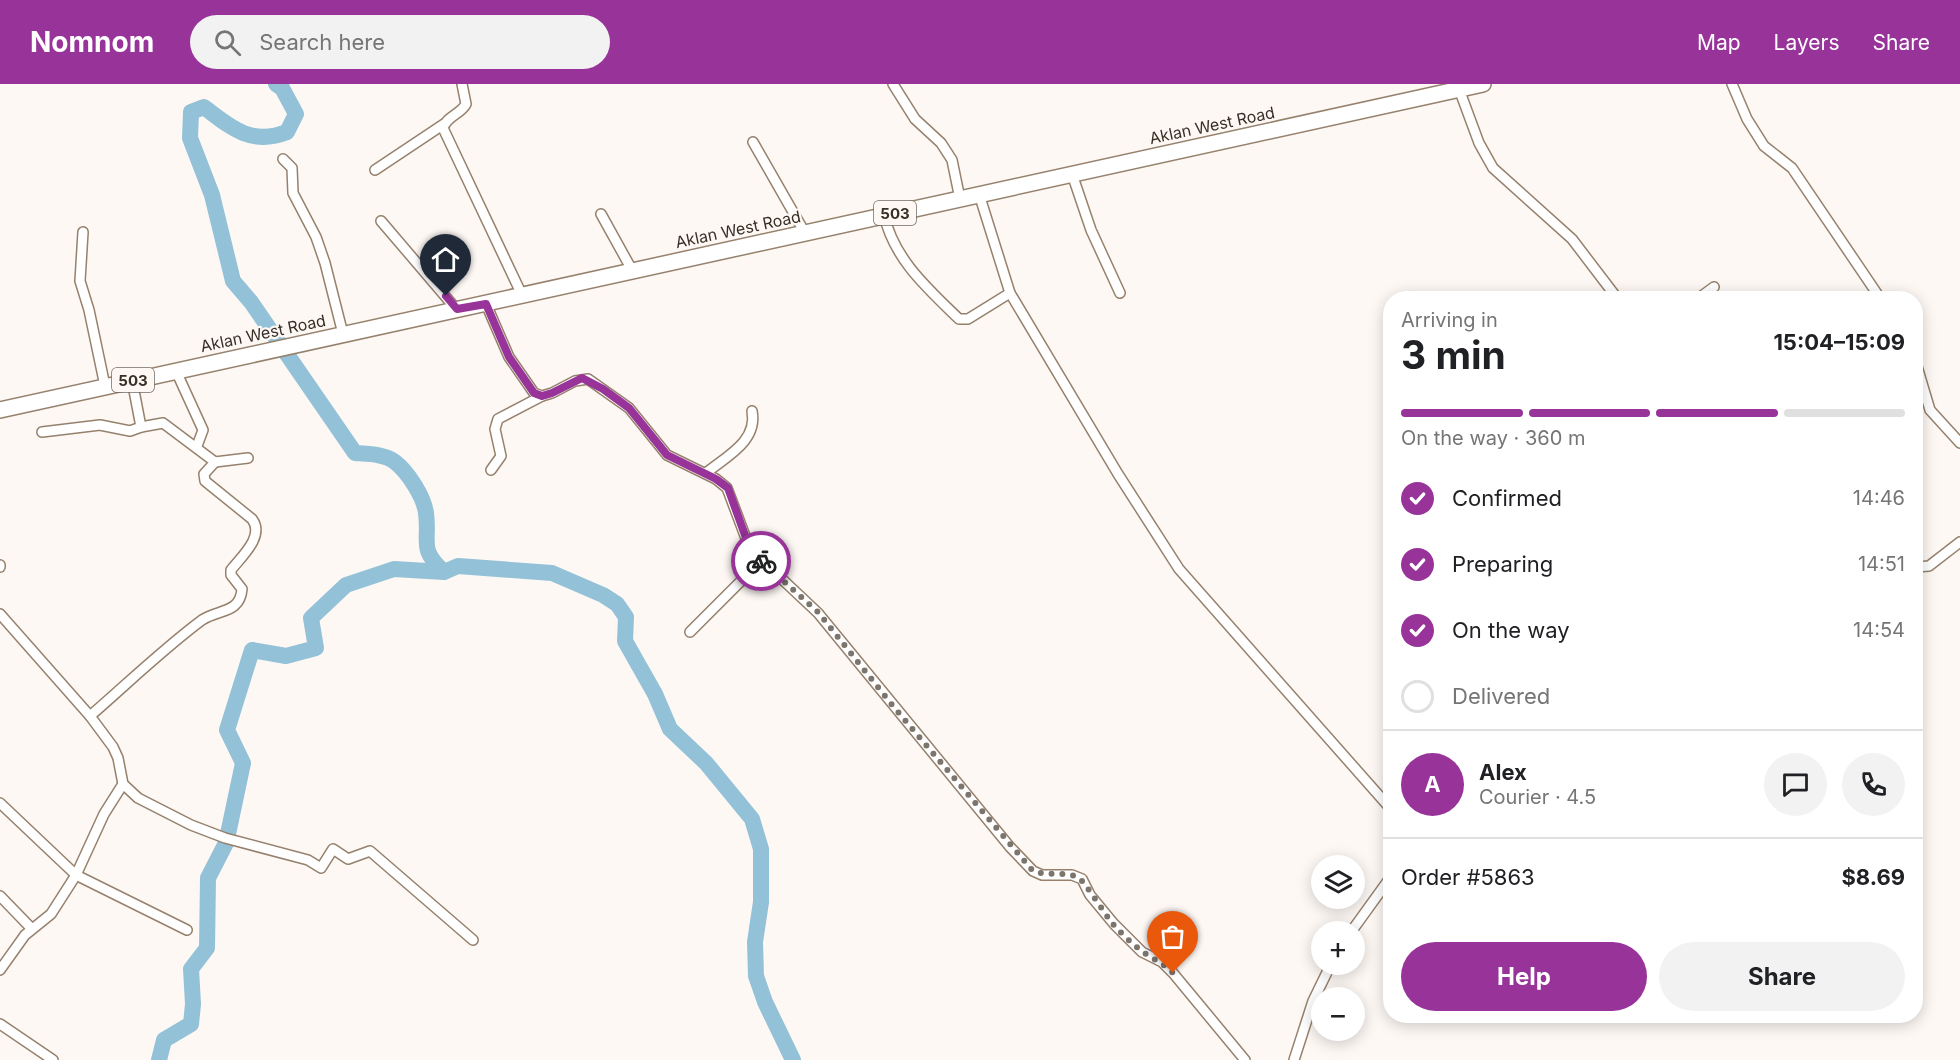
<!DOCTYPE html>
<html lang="en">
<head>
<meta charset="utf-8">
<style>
  :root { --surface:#fff; --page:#f2f2f2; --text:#202124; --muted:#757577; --line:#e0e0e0; --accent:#973399 }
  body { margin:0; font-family:Inter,sans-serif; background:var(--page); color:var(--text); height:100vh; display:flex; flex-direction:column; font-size:22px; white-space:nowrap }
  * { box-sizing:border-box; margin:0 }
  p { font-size:20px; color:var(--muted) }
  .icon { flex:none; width:33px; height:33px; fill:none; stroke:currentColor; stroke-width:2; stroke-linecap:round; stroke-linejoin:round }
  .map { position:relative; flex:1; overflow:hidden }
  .sheet { position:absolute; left:1383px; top:207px; width:540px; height:732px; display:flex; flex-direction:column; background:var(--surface); border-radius:24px; box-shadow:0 3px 15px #0003 }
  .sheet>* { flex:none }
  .fabs { position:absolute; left:1311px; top:771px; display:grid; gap:12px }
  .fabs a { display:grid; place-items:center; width:54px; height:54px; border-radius:50%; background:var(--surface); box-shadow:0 3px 15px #0003; font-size:30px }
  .pin { position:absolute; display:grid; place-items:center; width:51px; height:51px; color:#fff; margin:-62px -26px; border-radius:50% 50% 50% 0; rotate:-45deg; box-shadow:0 0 6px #0007 }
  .pin .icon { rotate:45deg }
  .courier { position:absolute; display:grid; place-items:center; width:60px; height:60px; margin:-30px; border:4px solid #973399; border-radius:50%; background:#fff; color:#222; box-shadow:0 2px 8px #0007 }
  .overview em { font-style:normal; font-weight:700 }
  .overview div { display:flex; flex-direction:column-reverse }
  .overview { display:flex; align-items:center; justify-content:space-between; height:102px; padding:0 18px }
  h1 { font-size:39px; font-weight:700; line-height:45px }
  .bar { display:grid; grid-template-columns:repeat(4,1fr); gap:9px 6px; align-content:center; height:72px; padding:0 18px }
  .bar i { height:8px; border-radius:4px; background:var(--line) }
  .bar .current { background:var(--accent) }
  .bar p { grid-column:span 4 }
  .line { display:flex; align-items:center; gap:15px; padding:0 18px; border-top:2px solid var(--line) }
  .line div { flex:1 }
  .round { display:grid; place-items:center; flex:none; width:63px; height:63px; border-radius:32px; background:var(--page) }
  ol { padding:0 18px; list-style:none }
  li { display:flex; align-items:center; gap:18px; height:66px }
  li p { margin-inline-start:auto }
  li .icon { padding:6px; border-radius:50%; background:var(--accent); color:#fff; stroke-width:4 }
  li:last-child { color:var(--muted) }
  li i { width:33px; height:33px; border:3px solid var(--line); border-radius:50% }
  .primary-button { display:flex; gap:12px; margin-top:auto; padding:12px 18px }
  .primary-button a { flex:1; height:69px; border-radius:36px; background:var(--accent); color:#fff; font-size:24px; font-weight:700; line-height:69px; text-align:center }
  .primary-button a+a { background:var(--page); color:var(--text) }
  header { display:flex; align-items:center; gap:36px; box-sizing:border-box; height:84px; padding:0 30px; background:var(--accent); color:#fff }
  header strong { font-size:28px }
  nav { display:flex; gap:33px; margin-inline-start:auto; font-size:21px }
  .search { width:420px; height:54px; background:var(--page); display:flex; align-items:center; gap:15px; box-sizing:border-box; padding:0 21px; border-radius:33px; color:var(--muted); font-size:22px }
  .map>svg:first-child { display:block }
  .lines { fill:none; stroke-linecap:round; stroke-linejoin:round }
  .river { stroke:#93c1d7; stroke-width:16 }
  .street-casing { stroke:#96816d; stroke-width:12 }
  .primary-casing { stroke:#96816d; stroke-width:18 }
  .street { stroke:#fff; stroke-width:9 }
  .primary { stroke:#fff; stroke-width:15 }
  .done { stroke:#7c756d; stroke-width:6; stroke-dasharray:0 10.8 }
  .route { stroke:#973399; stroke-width:8 }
  .labels { text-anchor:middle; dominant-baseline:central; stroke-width:4.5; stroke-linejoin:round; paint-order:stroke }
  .shield { fill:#fdf8f4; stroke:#726b63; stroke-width:1.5 }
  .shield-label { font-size:15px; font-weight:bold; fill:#372e25 }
  .street-label { font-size:16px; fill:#372e25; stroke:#fdf8f4 }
</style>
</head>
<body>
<header>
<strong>Nomnom</strong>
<div class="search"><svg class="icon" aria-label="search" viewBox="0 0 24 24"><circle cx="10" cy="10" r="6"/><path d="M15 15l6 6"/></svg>Search here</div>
<nav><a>Map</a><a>Layers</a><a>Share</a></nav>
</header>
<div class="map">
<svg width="1960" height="976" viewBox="0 0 1960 976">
  <rect width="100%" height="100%" fill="#fdf8f4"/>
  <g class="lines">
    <g class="river">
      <path d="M276,0L282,4L296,30L287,48C252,62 231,44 204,23L191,28L190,54L212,111L233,197L251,218L355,369C368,370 385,370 395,378C408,388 424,413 426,429C430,459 418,464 444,488"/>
      <path d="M228,750L243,679L227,646L252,566L286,572L316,564L311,534L346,501L394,485L444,488L458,482L552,489L603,511L617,520L626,533L625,557L655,610L670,645L706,679L752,735L761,765V818L755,858L756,892L765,918L793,976"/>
      <path d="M159,976L164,956L191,940L193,920L191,885L207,864L208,794L226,759"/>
    </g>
    <g class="street-casing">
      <g id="street">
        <path d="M462,0L466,20C461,30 447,32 443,44L522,211"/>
        <path d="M893,0L915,35L941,59L952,76L960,115"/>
        <path d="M1732,0L1747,35L1764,62L1792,84L1880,214"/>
        <path d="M1459,5L1479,59L1493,84L1572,155L1617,214"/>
        <path d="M753,58L805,149"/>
        <path d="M283,75L292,84L293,109L316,153L325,179L343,250"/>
        <path d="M375,86L444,40"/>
        <path d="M1072,90L1091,146L1120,209"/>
        <path d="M979,110L1010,209L1118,390L1179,485L1390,724"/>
        <path d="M601,130L632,186"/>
        <path d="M884,131C894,175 927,204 959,235H968L1010,209"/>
        <path d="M381,137L457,226"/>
        <path d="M83,148L80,197L89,226L105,302"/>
        <path d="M1699,214L1714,203"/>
        <path d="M486,220L509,273L534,309L542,312L552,309L575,297L588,295L629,324L667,371L716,395L727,404L750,465L818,529L1010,763L1033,787L1042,791H1072L1082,795L1090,811L1114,840L1142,868L1162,878L1173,889L1245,976"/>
        <path d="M1916,279L1930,326L1960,359"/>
        <path d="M176,287L203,346L197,362"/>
        <path d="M42,348L100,341L130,347L141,343L132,296"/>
        <path d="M215,378L248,374"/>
        <path d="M491,386L501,372L495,345L498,335L542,312"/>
        <path d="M706,389C727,372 758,357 752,327"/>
        <path d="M0,481V483"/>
        <path d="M1916,483L1929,482L1960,458"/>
        <path d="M0,530L90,632L113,663L118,674L123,700L138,714L191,741L225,754L308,776L321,784L333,765L348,775L370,767L473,856"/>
        <path d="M690,548L761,477"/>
        <path d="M90,632C127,600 163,565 202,536C218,525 240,530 242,505L231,491V486C242,472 265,452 252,435L205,397L204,390L215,378L163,339L141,343"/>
        <path d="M0,719L76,791L187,846"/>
        <path d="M0,812L32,845"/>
        <path d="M1351,848L1390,794"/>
        <path d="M0,886L25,851L51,830L76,791L104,730L123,700"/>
        <path d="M0,940L53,976"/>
        <path d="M1294,976L1313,917L1331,880"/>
      </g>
    </g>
    <g class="primary-casing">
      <path id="primary" d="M0,326L1483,0"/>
    </g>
    <use href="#street" class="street"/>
    <use href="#primary" class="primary"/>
  </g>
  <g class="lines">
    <path class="done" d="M761,477L818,528L893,622L1033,787C1048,793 1064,786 1079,794C1084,797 1105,830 1112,839C1121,849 1132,860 1143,868C1153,875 1164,880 1173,889"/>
    <path class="route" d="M446,212L457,225L486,220L509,273L534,309L542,312L552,309L582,294L603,305L629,324L667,371L716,395L728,404L750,465L761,477"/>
  </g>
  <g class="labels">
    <g class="shield">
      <rect x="874" y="117" width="42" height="24" rx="4.5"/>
      <rect x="112" y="284" width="42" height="24" rx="4.5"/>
    </g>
    <g class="shield-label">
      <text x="895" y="129">503</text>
      <text x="133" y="296">503</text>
    </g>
    <g class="street-label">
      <text transform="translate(1212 41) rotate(-12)">Aklan West Road</text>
      <text transform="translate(738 145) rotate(-12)">Aklan West Road</text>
      <text transform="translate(263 249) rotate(-12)">Aklan West Road</text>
    </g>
  </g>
</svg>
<div class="fabs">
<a><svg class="icon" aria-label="layers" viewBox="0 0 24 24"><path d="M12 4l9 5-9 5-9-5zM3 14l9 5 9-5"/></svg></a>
<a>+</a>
<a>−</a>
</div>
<div class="pin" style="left:1173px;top:889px;background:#ea580c"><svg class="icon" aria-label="bag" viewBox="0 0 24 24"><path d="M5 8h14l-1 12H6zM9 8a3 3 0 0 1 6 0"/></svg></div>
<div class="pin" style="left:446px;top:212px;background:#1f2937"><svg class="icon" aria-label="home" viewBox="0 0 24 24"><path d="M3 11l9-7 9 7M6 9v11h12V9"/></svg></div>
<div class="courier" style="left:761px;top:477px"><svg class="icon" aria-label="bike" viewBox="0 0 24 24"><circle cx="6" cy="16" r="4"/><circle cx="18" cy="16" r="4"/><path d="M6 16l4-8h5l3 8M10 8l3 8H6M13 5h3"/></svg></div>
<section class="sheet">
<div class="overview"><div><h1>3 min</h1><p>Arriving in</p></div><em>15:04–15:09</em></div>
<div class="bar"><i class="current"></i><i class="current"></i><i class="current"></i><i></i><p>On the way · 360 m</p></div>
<ol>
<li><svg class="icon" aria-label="check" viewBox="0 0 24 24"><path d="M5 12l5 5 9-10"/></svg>Confirmed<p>14:46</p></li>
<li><svg class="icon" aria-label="check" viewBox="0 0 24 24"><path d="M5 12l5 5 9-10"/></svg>Preparing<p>14:51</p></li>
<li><svg class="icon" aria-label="check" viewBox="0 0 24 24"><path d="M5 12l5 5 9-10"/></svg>On the way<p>14:54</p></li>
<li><i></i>Delivered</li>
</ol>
<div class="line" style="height:108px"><b class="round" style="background:var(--accent);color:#fff">A</b><div><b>Alex</b><p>Courier · 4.5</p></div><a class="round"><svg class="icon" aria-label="chat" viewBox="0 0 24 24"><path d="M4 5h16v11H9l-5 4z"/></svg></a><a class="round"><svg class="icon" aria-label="phone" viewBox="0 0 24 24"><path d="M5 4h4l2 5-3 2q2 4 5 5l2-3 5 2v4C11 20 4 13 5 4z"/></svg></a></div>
<div class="line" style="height:78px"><div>Order #5863</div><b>$8.69</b></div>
<div class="primary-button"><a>Help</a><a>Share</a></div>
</section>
</div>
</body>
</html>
